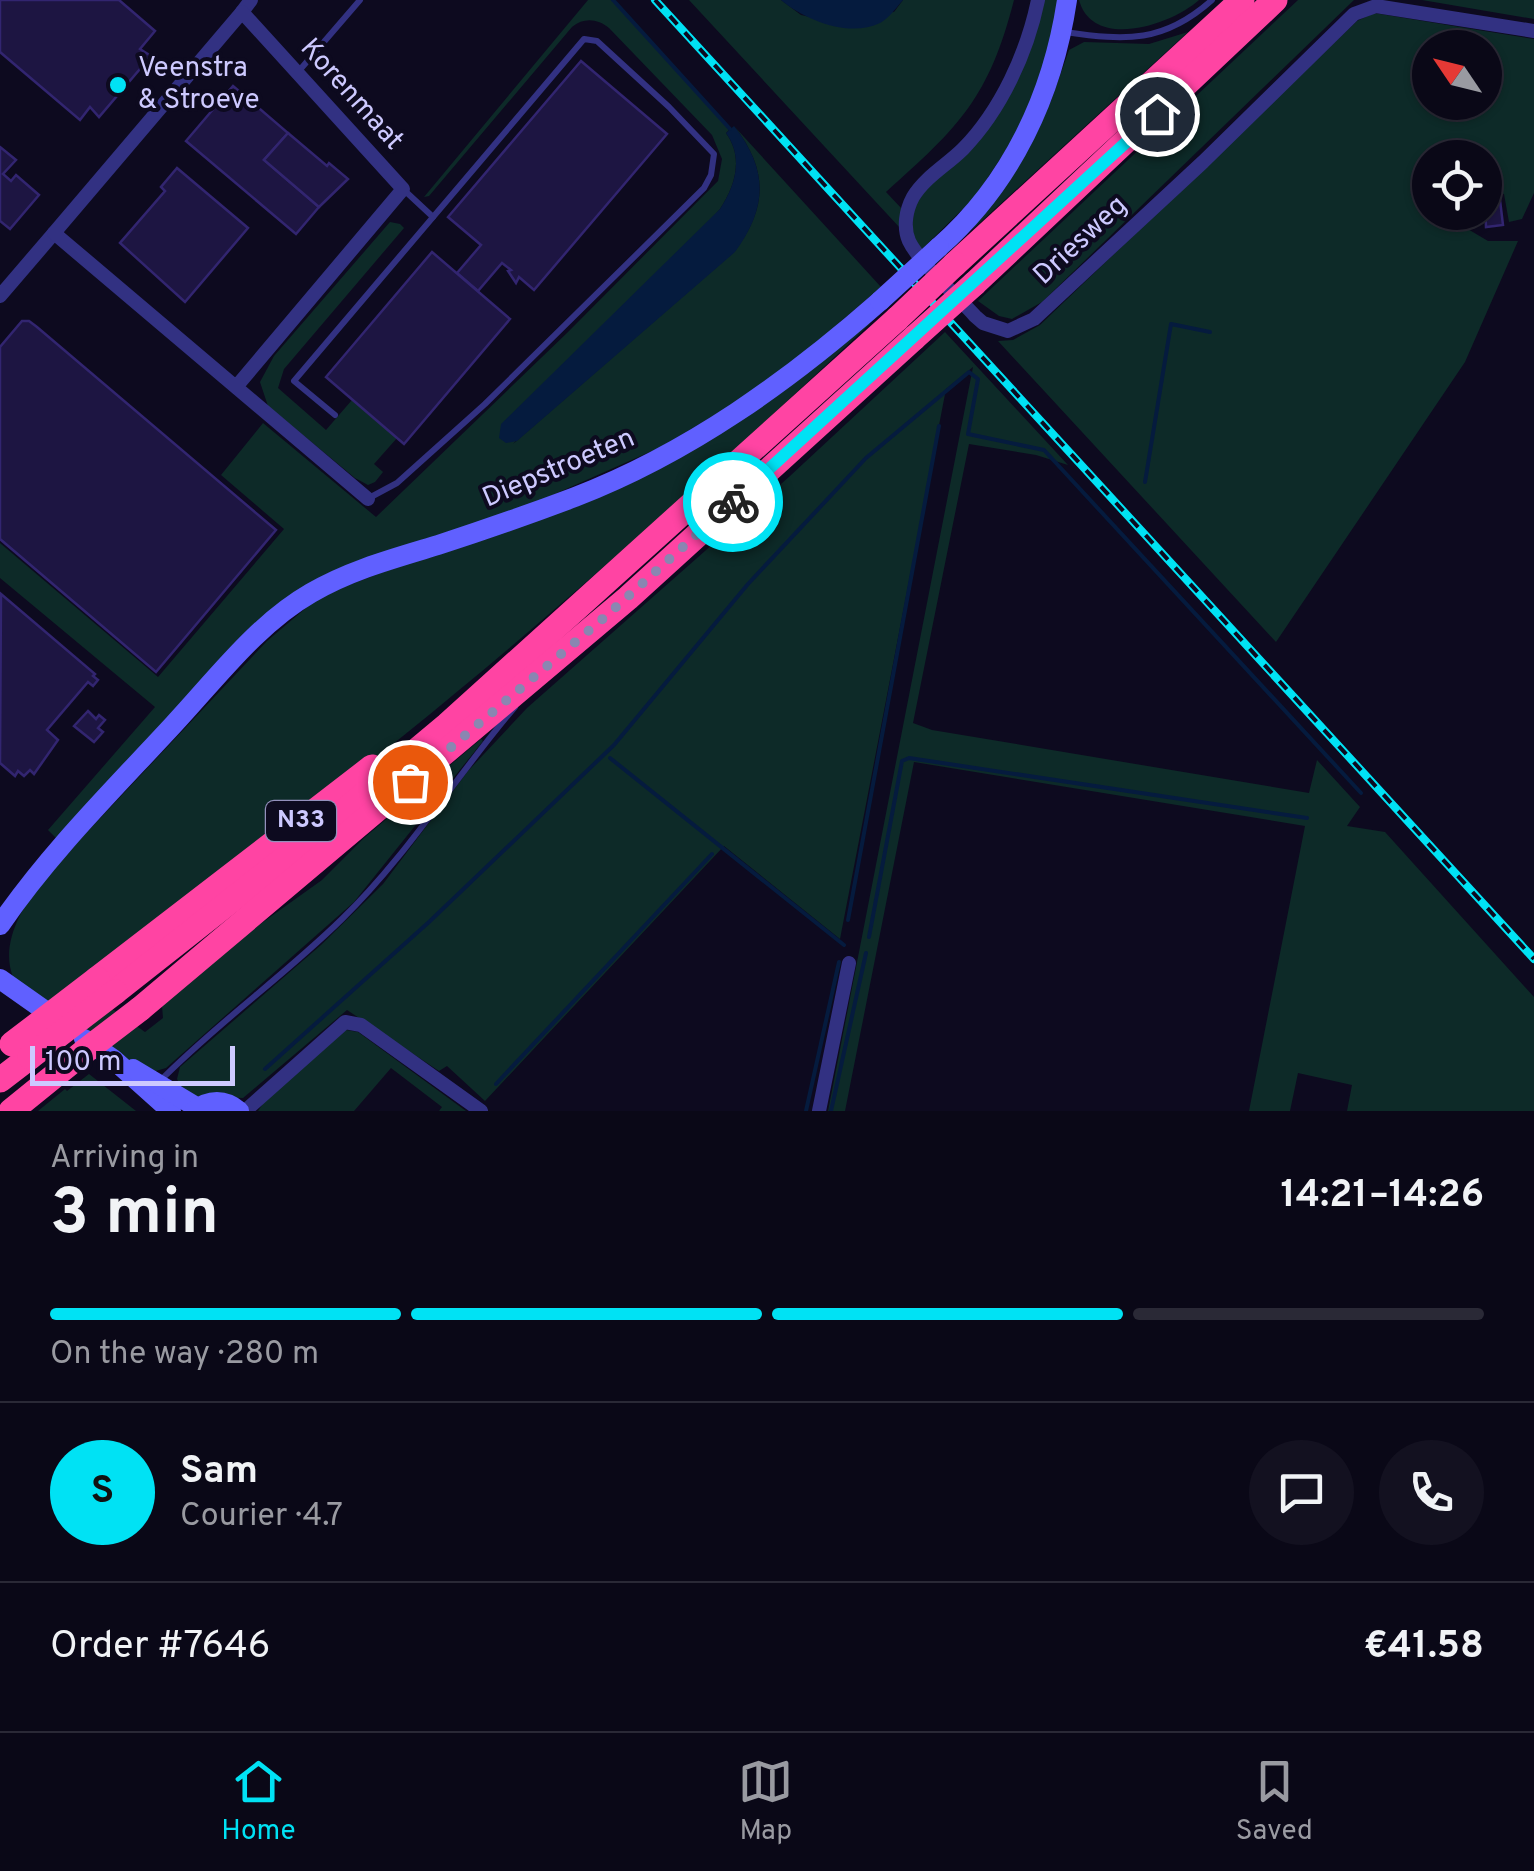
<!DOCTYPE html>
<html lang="en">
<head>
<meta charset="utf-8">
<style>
  :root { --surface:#0a0817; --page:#131120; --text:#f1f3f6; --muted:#999aa1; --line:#2a2936; --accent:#00e2f4 }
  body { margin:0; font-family:Overpass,sans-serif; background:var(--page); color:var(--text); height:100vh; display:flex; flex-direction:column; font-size:38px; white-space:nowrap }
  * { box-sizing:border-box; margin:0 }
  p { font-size:32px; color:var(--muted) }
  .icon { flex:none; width:55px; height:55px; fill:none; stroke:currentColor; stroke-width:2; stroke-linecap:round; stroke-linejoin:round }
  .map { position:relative; height:1111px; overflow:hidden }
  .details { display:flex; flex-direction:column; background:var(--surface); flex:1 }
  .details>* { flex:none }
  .needle { width:65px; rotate:305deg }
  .controls { position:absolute; left:1412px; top:30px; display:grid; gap:20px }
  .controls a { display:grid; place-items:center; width:90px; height:90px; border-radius:50%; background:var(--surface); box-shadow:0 2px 8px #0004,0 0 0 2px var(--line); font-size:50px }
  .scale { position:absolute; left:30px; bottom:25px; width:205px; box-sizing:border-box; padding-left:10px; border:5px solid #cdc9ff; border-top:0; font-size:28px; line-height:35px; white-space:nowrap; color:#cdc9ff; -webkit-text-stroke:8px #0d0a1f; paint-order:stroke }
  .pin { position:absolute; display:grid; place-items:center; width:85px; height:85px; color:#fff; margin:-42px; border:5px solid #fff; border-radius:50%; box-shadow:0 2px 10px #0007 }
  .courier { position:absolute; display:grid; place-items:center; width:100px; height:100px; margin:-50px; border:8px solid #00e2f4; border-radius:50%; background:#fff; color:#222; box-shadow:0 2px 12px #0007 }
  .headline em { font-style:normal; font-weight:700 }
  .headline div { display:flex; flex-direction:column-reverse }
  .headline { display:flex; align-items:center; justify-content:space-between; height:170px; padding:0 50px }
  h1 { font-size:65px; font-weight:700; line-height:75px }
  .bar { display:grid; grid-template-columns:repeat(4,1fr); gap:15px 10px; align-content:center; height:120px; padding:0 50px }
  .bar i { height:12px; border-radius:8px; background:var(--line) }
  .bar .selected { background:var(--accent) }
  .bar p { grid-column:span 4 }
  .line { display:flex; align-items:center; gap:25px; padding:0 50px; border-top:2px solid var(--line) }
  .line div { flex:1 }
  .round { display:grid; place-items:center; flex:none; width:105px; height:105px; border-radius:52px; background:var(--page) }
  .dock { display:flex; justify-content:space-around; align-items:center; height:140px; border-top:2px solid var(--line); background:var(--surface); font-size:28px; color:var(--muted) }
  .dock a { display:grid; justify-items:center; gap:5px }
  .dock .selected { color:var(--accent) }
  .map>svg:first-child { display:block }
  .green { fill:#0d2a28; fill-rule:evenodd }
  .water { fill:#051b3e }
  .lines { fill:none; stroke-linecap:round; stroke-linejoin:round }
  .stream { stroke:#051b3e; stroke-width:4 }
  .building { fill:#1d1542; stroke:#322570; stroke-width:2.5 }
  .lane { stroke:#323182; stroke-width:6 }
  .street { stroke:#323182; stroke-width:14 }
  .secondary { stroke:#6060ff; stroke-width:20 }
  .highway { stroke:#ff44a3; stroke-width:25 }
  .rail-casing { stroke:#00e2f4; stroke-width:8 }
  .rail { stroke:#0d0a1f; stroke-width:4; stroke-dasharray:11; stroke-linecap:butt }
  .secondary-bridge { stroke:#6060ff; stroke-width:20 }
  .highway-bridge { stroke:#ff44a3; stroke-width:25 }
  .done { stroke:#8a86b1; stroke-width:10; stroke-dasharray:0 18 }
  .route { stroke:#00e2f4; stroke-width:12 }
  .poi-dot { fill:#00e2f4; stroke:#0d0a1f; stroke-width:4 }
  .labels { text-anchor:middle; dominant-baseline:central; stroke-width:8; stroke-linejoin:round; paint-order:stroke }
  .shield { fill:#0d0a1f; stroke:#9390bc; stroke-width:2.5 }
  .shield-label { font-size:25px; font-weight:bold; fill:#cdc9ff }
  .poi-label { font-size:28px; fill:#cdc9ff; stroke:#0d0a1f; text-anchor:start }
  .street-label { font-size:28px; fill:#cdc9ff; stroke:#0d0a1f }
</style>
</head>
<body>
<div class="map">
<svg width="1534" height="1111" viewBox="0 0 1534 1111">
  <rect width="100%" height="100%" fill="#0d0a1f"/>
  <g class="green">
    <path d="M588,0H613L730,129L726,133C744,158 735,186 720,209L513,444L735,251C768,207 768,169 734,126L881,287L771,381L661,447L539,501L321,578L58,840L48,830L155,707L0,578V543L158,677L284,529L221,475L263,423L376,517L568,332L718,181L722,159L712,135L609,28C598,19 584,17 572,27L429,196L424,197Z"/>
    <path d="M689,0H781L801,15L815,18L894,12L903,0H1014C989,98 959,127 886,192L902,209L900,228Z"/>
    <path d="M1044,0H1061L1056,30L1027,118L975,197L921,250L911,233L915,205L924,190L971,149Z"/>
    <path d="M1079,0H1199C1171,25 1093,51 1079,0Z"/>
    <path d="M1298,0H1354L1042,302L1012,319L999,316L978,301Z"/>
    <path d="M1422,0H1534V19Z"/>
    <path d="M1374,13L1534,39V193L1522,219L1509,222L1504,194L1485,191V158H1430V212L1460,213L1456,222L1488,241H1518L1465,362L1276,642L998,341L1013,340L1040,325L1357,21ZM1430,48H1485V102H1430Z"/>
    <path d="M1188,32L972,230L1027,152L1051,101L1069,50L1084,42L1149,44Z"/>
    <path d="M390,222L400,224L404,228L284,369L278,388L326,430L352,400L397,438L374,464L383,472L375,482L368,485L355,478L268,406L260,382L274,356Z"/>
    <path d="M868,322L870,324C719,466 564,606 403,736C297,822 185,902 77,984L145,1032L163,1018L162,1006L259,925L322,880L364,838L481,739L483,741L354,902L166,1068L149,1073L137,1068L13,977C0,944 22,908 41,881L267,641L320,596L618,483Z"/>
    <path d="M945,332L1068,465L1036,455L969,444L913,723L932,730L1309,793L1317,760L1360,807L1347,826L1385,832L1534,997V1111H1347L1352,1085L1298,1073L1290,1111H1249L1305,826L914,762L845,1111H828L973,367L946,389L840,939L724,846L485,1101L447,1066L439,1071L347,1010L243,1098L200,1097L184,1092L177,1079L180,1067L321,945L383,884L468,771L527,708L790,476Z"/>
    <path d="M346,1030L358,1032L466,1111H439L442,1107L391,1068L354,1111H258L266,1099Z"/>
    <path d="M89,1074L136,1111H38L65,1089L67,1091Z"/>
  </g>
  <g class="water">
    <path d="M781,0H903C896,8 889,18 880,23C849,38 805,20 781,0Z"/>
    <path d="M734,126C768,169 768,207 735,252L517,441L506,443L499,438L501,424L720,209C735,186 744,158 726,133Z"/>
  </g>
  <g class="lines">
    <g class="stream">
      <path d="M613,0L730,129"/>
      <path d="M1145,482L1171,324L1210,332"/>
      <path d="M610,758L844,945"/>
      <path d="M848,920L939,426"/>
      <path d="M869,937L902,761L909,758L1307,818"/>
      <path d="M265,1069L429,922L614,745L748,584L866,458L969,372L978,379L968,434L1044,450L1361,793"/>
      <path d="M496,1084L712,854"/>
      <path d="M806,1111L839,962"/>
      <path d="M831,1111L866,953"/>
    </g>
  </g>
  <g class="building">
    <path d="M0,0H119L155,31L140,49L151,56L99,117L90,107L80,120L0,52Z"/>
    <path d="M581,61L667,134L534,290L519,277L516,283L508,271L511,270L502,263L478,291L457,273L481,245L448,217Z"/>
    <path d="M233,86L288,133L264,160L319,207L296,234L186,141Z"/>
    <path d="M288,133L327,166L329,163L348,179L319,207L264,160Z"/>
    <path d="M0,147L16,160L3,174L11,181L16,175L39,195L10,229L0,221Z"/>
    <path d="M177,168L248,228L185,302L120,243L165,191L161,187Z"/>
    <path d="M1497,197L1500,200L1503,225L1486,227L1485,199Z"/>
    <path d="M432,252L510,319L404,444L326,377Z"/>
    <path d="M22,321H29L37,327L276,530L156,672L0,539V347Z"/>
    <path d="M1,594L95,674L93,676L98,680L93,686L88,682L47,730L58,740L34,774L30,770L24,776L18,771L15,776L0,763Z"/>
    <path d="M88,711L96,719L99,715L105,720L98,728L103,732L94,742L74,726Z"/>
  </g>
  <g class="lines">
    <g class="lane">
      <path d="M1065,32C1126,41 1164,43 1212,0"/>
      <path d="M298,72L360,0"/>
      <path d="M404,190L433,217"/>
      <path d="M335,415L294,381L584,39L597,41L669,107L714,154L711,175L704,188L485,404L397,483L369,498"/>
      <path d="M160,1081C217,1023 284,976 342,919C407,856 456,776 515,707"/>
    </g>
    <g class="street">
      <path d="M1038,0C1027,53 1001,110 963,149C947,165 925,177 913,197C906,210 903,227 909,241C919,262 958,297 975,316L983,323L1008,331L1034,319L1203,162L1354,14L1376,6L1534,31"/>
      <path d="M242,12L251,0"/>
      <path d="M0,296L54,233"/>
      <path d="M236,387L403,189L242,12L54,233L368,499"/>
      <path d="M245,1111L345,1022L361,1025L481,1111"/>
      <path d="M819,1111L849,963"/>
    </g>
    <g class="secondary">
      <path d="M939,247C1012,183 1053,94 1067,0"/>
      <path d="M0,925C50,852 114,789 174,724C216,679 257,624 311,593C350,570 395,558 438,545C484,530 530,514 575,497C689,453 789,381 880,301"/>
      <path d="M0,979L61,1022"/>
      <path d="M84,1039L113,1059L171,1111"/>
      <path d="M133,1069L198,1108"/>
      <path d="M194,1111C209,1099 225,1099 239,1111"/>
    </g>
    <g class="highway">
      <path d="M955,264L1242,0"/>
      <path d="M974,284L1275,0"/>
      <path d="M97,979L372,767"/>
      <path d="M115,992L337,817L447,725L897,319"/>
      <path d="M140,1009L628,598L914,338"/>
      <path d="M0,1080L30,1057"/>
      <path d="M11,1111L85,1051"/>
    </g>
    <g class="rail-casing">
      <path id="rail" d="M655,0L1534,959"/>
    </g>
    <use href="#rail" class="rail"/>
    <path class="secondary-bridge" d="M880,301L939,247"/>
    <g class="highway-bridge">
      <path d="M897,319L955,264"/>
      <path d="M914,338L974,284"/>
      <path d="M12,1044L97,979"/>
      <path d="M85,1051L140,1009"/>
      <path d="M30,1057L115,992"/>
    </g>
  </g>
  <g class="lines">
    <path class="done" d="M410,782L606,616L733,502"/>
    <path class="route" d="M733,502L1157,114"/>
  </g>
  <circle class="poi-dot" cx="118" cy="85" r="10"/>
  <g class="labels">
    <rect class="shield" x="266" y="801" width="70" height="40" rx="8"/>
    <g class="shield-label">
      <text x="301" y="821">N33</text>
    </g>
    <g class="poi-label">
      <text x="138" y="69">Veenstra<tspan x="138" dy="32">&amp; Stroeve</tspan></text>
    </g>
    <g class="street-label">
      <text transform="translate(351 95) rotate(48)">Korenmaat</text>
      <text transform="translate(1081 241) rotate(-43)">Driesweg</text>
      <text transform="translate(559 469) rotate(-23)">Diepstroeten</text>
    </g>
  </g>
</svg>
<div class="controls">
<a><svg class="needle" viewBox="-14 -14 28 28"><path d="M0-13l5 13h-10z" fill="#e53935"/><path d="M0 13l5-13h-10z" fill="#999aa1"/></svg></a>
<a><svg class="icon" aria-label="locate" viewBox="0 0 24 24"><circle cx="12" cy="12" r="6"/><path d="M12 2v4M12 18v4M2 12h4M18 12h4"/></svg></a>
</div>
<div class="scale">100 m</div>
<div class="pin" style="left:410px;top:782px;background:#ea580c"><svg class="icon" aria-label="bag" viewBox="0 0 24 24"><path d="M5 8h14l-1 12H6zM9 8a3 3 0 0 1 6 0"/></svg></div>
<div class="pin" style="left:1157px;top:114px;background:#1f2937"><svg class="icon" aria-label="home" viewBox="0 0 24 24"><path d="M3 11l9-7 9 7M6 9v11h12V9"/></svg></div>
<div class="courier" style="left:733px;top:502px"><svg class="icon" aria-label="bike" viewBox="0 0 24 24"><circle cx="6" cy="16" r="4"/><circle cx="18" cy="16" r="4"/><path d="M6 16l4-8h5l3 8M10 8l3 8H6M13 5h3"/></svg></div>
</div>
<section class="details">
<div class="headline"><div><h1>3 min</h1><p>Arriving in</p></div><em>14:21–14:26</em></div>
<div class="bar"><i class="selected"></i><i class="selected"></i><i class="selected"></i><i></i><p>On the way · 280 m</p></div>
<div class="line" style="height:180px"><b class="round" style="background:var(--accent);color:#111">S</b><div><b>Sam</b><p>Courier · 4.7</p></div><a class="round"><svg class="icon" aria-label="chat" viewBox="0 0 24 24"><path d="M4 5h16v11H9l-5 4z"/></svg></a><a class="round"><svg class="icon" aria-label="phone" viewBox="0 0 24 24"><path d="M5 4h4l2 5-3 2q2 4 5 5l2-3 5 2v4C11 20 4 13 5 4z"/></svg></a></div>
<div class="line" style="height:130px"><div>Order #7646</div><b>€41.58</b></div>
</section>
<nav class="dock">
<a class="selected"><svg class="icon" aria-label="home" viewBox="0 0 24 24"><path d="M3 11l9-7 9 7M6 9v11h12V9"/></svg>Home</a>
<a><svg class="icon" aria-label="map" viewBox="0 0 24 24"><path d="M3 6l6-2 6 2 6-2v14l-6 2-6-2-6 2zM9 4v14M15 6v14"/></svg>Map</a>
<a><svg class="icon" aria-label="saved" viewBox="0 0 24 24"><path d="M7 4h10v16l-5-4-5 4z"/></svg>Saved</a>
</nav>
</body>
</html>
